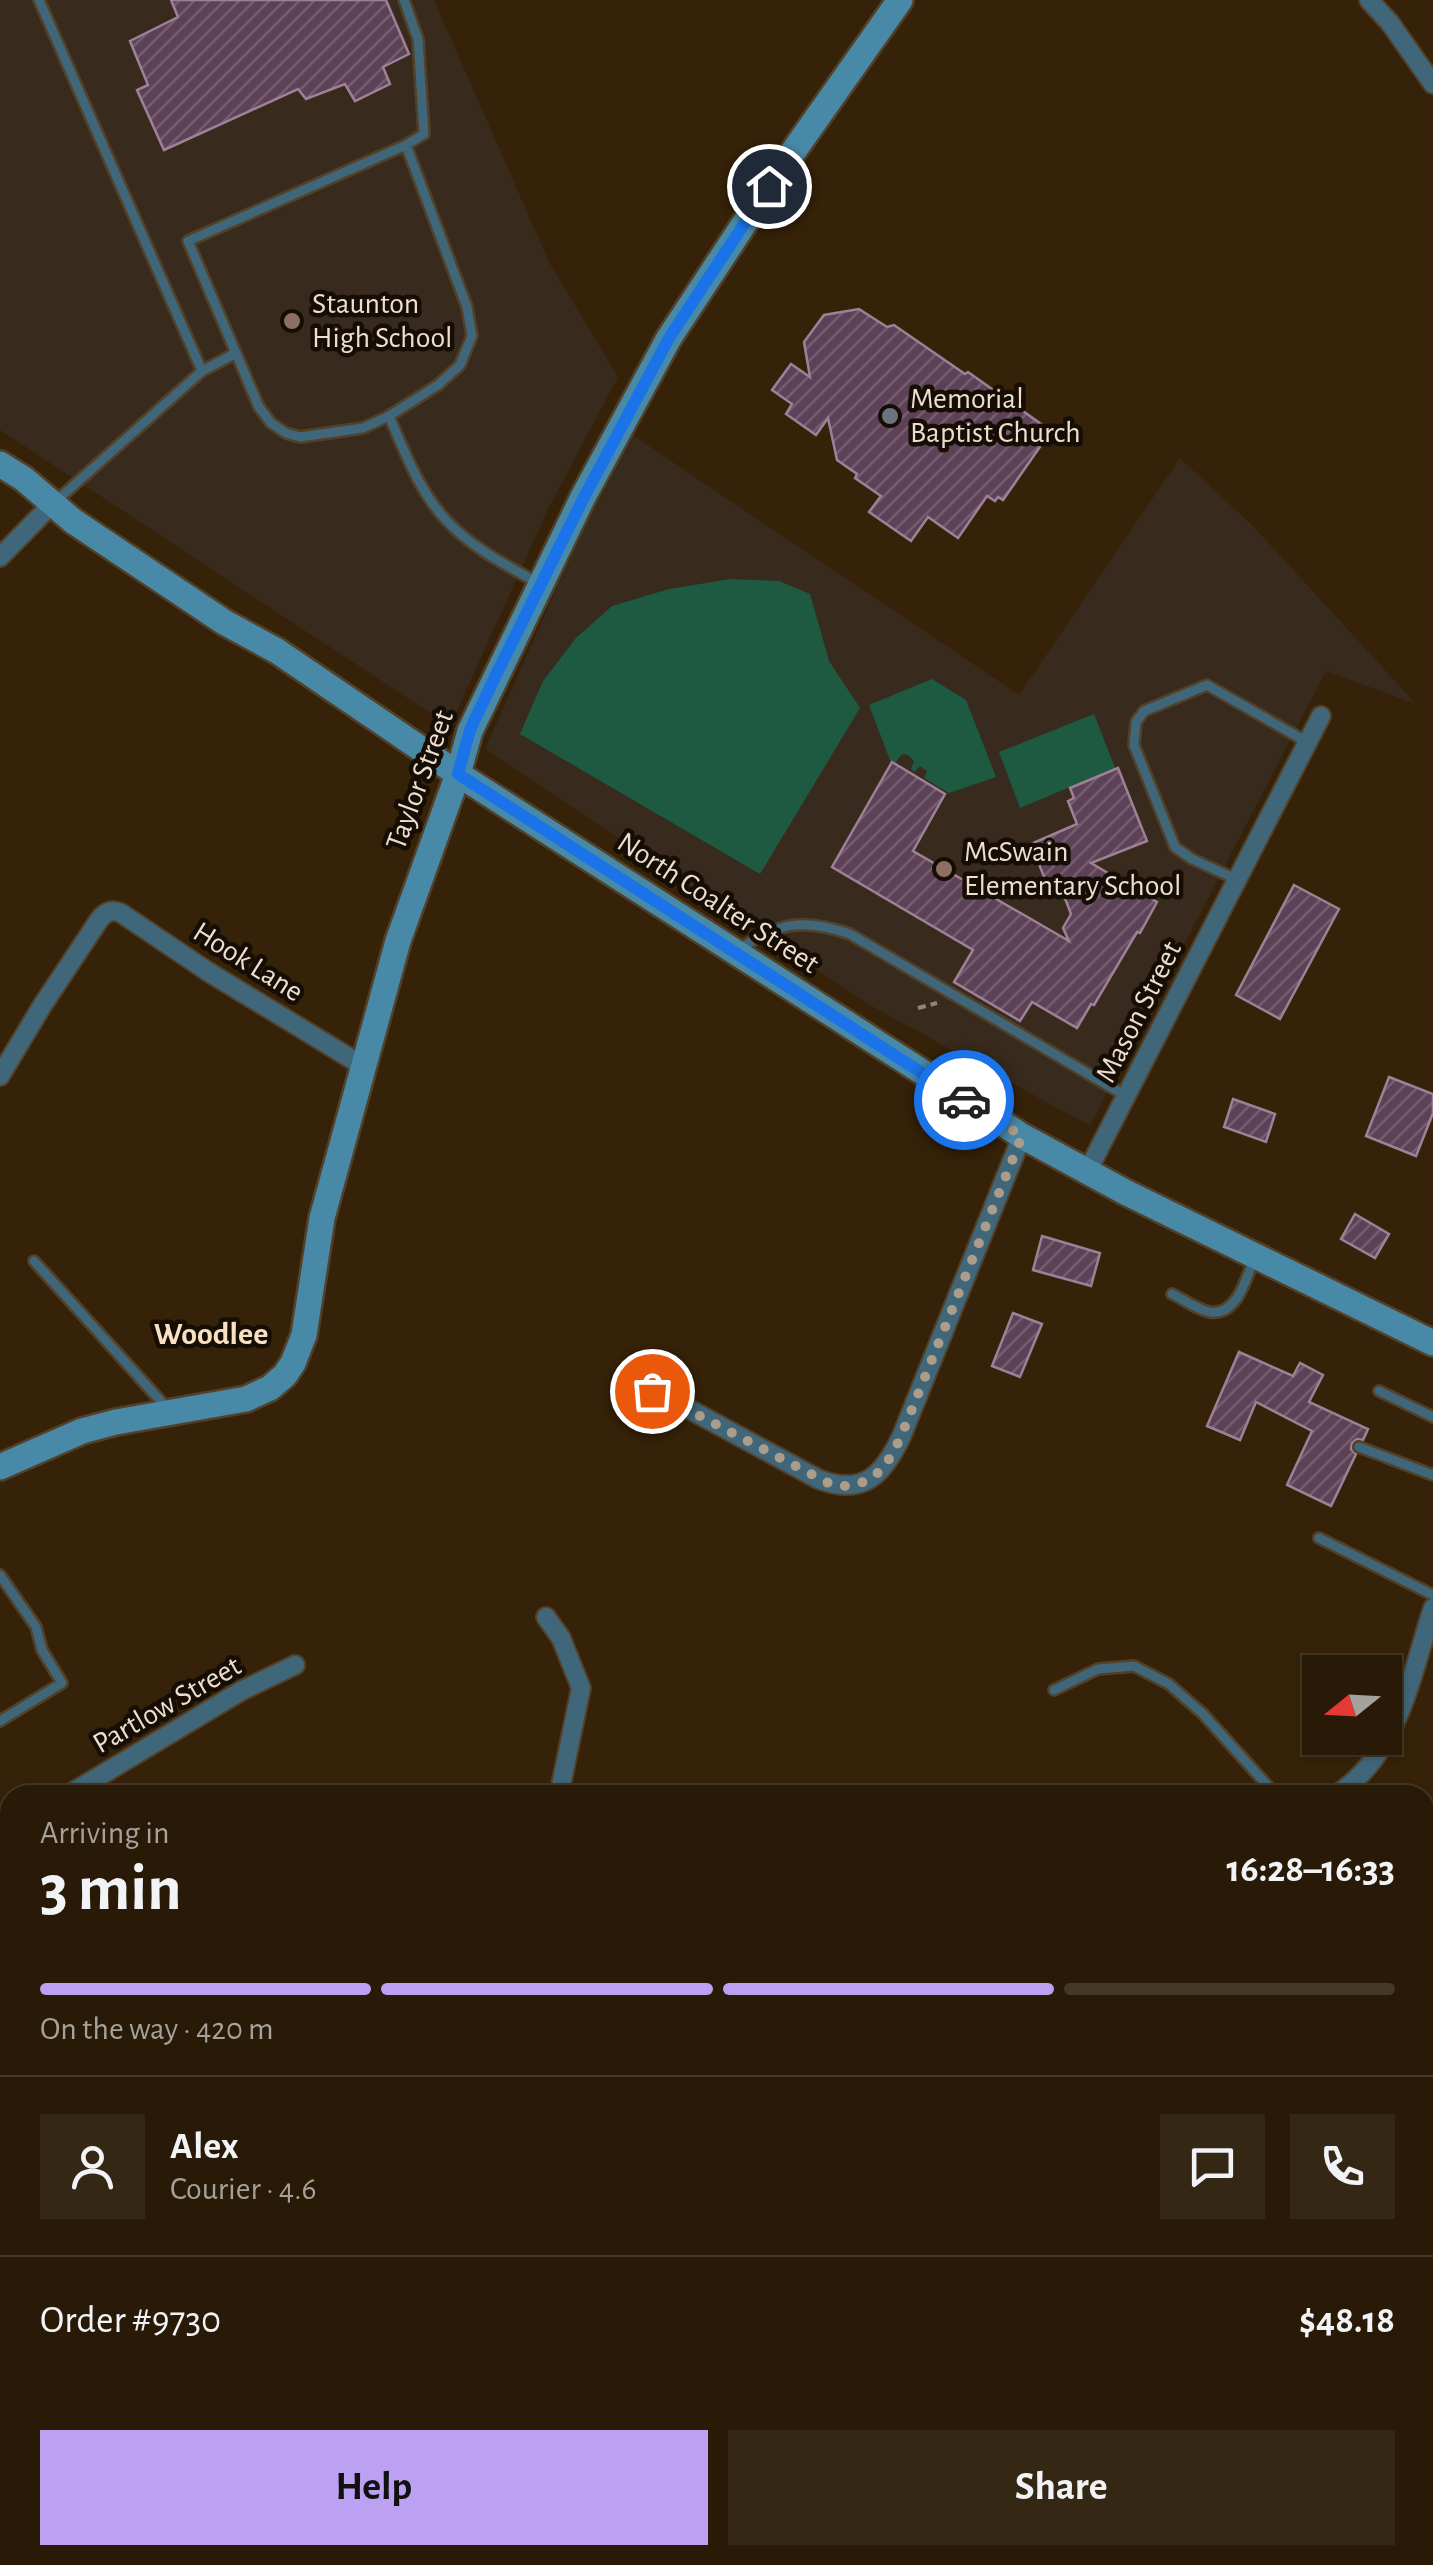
<!DOCTYPE html>
<html lang="en">
<head>
<meta charset="utf-8">
<style>
  :root { --surface:#281a06; --page:#342714; --text:#f1f3f6; --muted:#a5a19b; --line:#443828; --accent:#bca0f2 }
  body { margin:0; font-family:"Alegreya Sans",sans-serif; background:var(--page); color:var(--text); height:100vh; display:flex; flex-direction:column; font-size:38px; white-space:nowrap }
  * { box-sizing:border-box; margin:0 }
  p { font-size:32px; color:var(--muted) }
  .icon { flex:none; width:55px; height:55px; fill:none; stroke:currentColor; stroke-width:2; stroke-linecap:round; stroke-linejoin:round }
  .map { position:relative; flex:1; overflow:hidden }
  .details { position:absolute; left:0px; top:1785px; width:1435px; height:780px; display:flex; flex-direction:column; background:var(--surface); border-radius:30px 30px 0 0; box-shadow:0 2px 8px #0004,0 0 0 2px var(--line) }
  .details>* { flex:none }
  .needle { width:65px; rotate:252deg }
  .buttons { position:absolute; left:1302px; top:1655px; display:grid; gap:20px }
  .buttons a { display:grid; place-items:center; width:100px; height:100px; border-radius:0px; background:var(--surface); box-shadow:0 2px 8px #0004,0 0 0 2px var(--line); font-size:50px }
  .pin { position:absolute; display:grid; place-items:center; width:85px; height:85px; color:#fff; margin:-42px; border:5px solid #fff; border-radius:50%; box-shadow:0 2px 10px #0007 }
  .courier { position:absolute; display:grid; place-items:center; width:100px; height:100px; margin:-50px; border:8px solid #1a73e8; border-radius:50%; background:#fff; color:#222; box-shadow:0 2px 12px #0007 }
  .head em { font-style:normal; font-weight:600 }
  .head div { display:flex; flex-direction:column-reverse }
  .head { display:flex; align-items:center; justify-content:space-between; height:170px; padding:0 40px }
  h1 { font-size:65px; font-weight:600; line-height:75px }
  .bar { display:grid; grid-template-columns:repeat(4,1fr); gap:15px 10px; align-content:center; height:120px; padding:0 40px }
  .bar i { height:12px; border-radius:8px; background:var(--line) }
  .bar .on { background:var(--accent) }
  .bar p { grid-column:span 4 }
  .line { display:flex; align-items:center; gap:25px; padding:0 40px; border-top:2px solid var(--line) }
  .line div { flex:1 }
  .round { display:grid; place-items:center; flex:none; width:105px; height:105px; border-radius:0px; background:var(--page) }
  .button { display:flex; gap:20px; margin-top:auto; padding:20px 40px }
  .button a { flex:1; height:115px; border-radius:0px; background:var(--accent); color:#111; font-size:40px; font-weight:600; line-height:115px; text-align:center }
  .button a+a { background:var(--page); color:var(--text) }
  .map>svg:first-child { display:block }
  .education { fill:#382b1d }
  .green { fill:#1e5a42 }
  .building { fill:url(#building-hatch); stroke:#9f8197; stroke-width:2.5 }
  .lines { fill:none; stroke-linecap:round; stroke-linejoin:round }
  .lane-casing { stroke:#524028; stroke-width:14 }
  .street-casing { stroke:#524028; stroke-width:22 }
  .secondary-casing { stroke:#524028; stroke-width:30 }
  .path { stroke:#948571; stroke-width:4; stroke-dasharray:8 5; stroke-linecap:butt }
  .lane { stroke:#3f6679; stroke-width:9 }
  .street { stroke:#3f6679; stroke-width:18 }
  .secondary { stroke:#4989a8; stroke-width:25 }
  .done { stroke:#ac9d8b; stroke-width:10; stroke-dasharray:0 18 }
  .route { stroke:#1a73e8; stroke-width:12 }
  .education-dot { fill:#8d6e63; stroke:#160e04; stroke-width:4 }
  .worship-dot { fill:#6b7280; stroke:#160e04; stroke-width:4 }
  .labels { text-anchor:middle; dominant-baseline:central; stroke-width:9; stroke-linejoin:round; paint-order:stroke }
  .poi-label { font-size:30px; fill:#ecdfd1; stroke:#160e04; text-anchor:start }
  .street-label { font-size:30px; fill:#ecdfd1; stroke:#160e04 }
  .neighbourhood-label { font-size:32px; font-weight:bold; fill:#fae0c2; stroke:#160e04 }
</style>
</head>
<body>
<div class="map">
<svg width="1433" height="2565" viewBox="0 0 1433 2565">
  <defs>
    <pattern id="building-hatch" width="6" height="6" patternUnits="userSpaceOnUse" patternTransform="scale(2.5)"><rect width="6" height="6" fill="#5d4257"/><path d="M-1 1l2-2M0 6l6-6M5 7l2-2" fill="none" stroke="#745d6e"/></pattern>
  </defs>
  <rect width="100%" height="100%" fill="#352208"/>
  <g class="education">
    <path d="M0,0H434L550,264L618,377L549,507L450,726L0,430Z"/>
    <path d="M634,436L1019,695L1180,458L1254,527L1416,704L1326,671L1090,1126L870,1005L485,749L583,529Z"/>
  </g>
  <g class="green">
    <path d="M731,579L779,581L810,594L829,661L860,708L760,874L520,734L543,681L576,638L612,606L669,589Z"/>
    <path d="M932,679L966,700L996,777L949,793L924,778L927,771L920,766L914,772L911,769L914,761L908,755L902,754L896,762L890,760L869,705Z"/>
    <path d="M1094,714L1115,768L1020,808L999,752Z"/>
  </g>
  <g class="building">
    <path d="M171,0H386L409,54L383,67L390,84L355,101L345,84L306,99L298,89L164,150L137,90L148,85L130,41L178,17Z"/>
    <path d="M859,309L887,327L894,325L965,374L968,372L1051,431L1003,500L998,497L995,501L987,496L958,538L928,517L911,541L869,512L881,496L855,478L857,474L837,460L828,418L816,435L786,414L792,404L772,390L791,364L810,377L804,342L824,315Z"/>
    <path d="M892,762L945,794L913,851L1069,941L1063,928L1071,914L1063,893L1052,897L1031,844L1077,824L1068,801L1074,798L1070,788L1118,768L1147,841L1091,863L1157,902L1140,933L1137,932L1094,1005L1091,1004L1077,1028L1032,1002L1020,1021L954,982L973,950L832,867Z"/>
    <path d="M1294,885L1339,909L1280,1019L1236,995Z"/>
    <path d="M1389,1077L1433,1094V1113L1416,1156L1366,1136Z"/>
    <path d="M1233,1099L1275,1114L1266,1142L1224,1127Z"/>
    <path d="M1355,1214L1389,1234L1375,1258L1341,1239Z"/>
    <path d="M1042,1236L1100,1253L1091,1286L1033,1270Z"/>
    <path d="M1013,1313L1042,1324L1020,1377L992,1366Z"/>
    <path d="M1239,1352L1293,1376L1300,1363L1323,1375L1309,1402L1368,1429L1363,1440L1357,1439L1352,1443L1351,1449L1356,1454L1331,1506L1287,1485L1312,1431L1256,1402L1240,1440L1207,1426Z"/>
  </g>
  <g class="lines">
    <g class="lane-casing">
      <g id="lane">
        <path d="M39,0L202,371L55,502"/>
        <path d="M404,0L418,39L424,134L406,145"/>
        <path d="M406,145L467,307L472,336L460,365L438,385L389,416L363,428L300,437L286,433L271,423L259,407L188,241Z"/>
        <path d="M202,371L236,353"/>
        <path d="M389,416C405,452 419,491 446,520C472,548 506,565 538,583"/>
        <path d="M1238,880L1192,859L1175,847L1134,745L1136,722L1144,711L1207,685L1307,742"/>
        <path d="M740,949C779,921 805,919 850,934L1126,1096"/>
        <path d="M34,1261L166,1407"/>
        <path d="M1172,1294C1183,1299 1198,1310 1210,1312C1237,1316 1246,1279 1254,1259"/>
        <path d="M1379,1391L1433,1417"/>
        <path d="M1359,1447L1433,1475"/>
        <path d="M1319,1538L1433,1595"/>
        <path d="M0,1575L36,1627L42,1650L62,1683L0,1721"/>
        <path d="M1054,1690L1098,1669L1134,1666L1169,1684L1203,1714L1276,1795"/>
      </g>
    </g>
    <g class="street-casing">
      <g id="street">
        <path d="M1369,0L1390,23L1433,84"/>
        <path d="M0,557L52,504"/>
        <path d="M0,1076L42,1006L99,920C105,912 112,909 121,913L207,971L363,1066"/>
        <path d="M1087,1172L1321,716"/>
        <path d="M628,1379L676,1402L818,1479C864,1497 884,1474 902,1435L1022,1136"/>
        <path d="M546,1617L561,1638L581,1688L559,1795"/>
        <path d="M68,1795L241,1691L295,1665"/>
        <path d="M1336,1795C1399,1754 1411,1675 1433,1608"/>
        <path d="M0,1836L10,1830"/>
        <path d="M0,1907H10"/>
        <path d="M0,1936L10,1933"/>
        <path d="M0,2125L10,2122"/>
        <path d="M1425,2200L1433,2208"/>
        <path d="M1425,2506H1433"/>
        <path d="M66,2565L80,2555"/>
        <path d="M760,2565L763,2555"/>
      </g>
    </g>
    <g class="secondary-casing">
      <g id="secondary">
        <path d="M0,464L24,479L73,521L224,622L277,651L458,774L1022,1136L1125,1192L1433,1343"/>
        <path d="M0,1467L82,1431L116,1422L246,1399L270,1388L285,1375L293,1363L304,1335L322,1218L398,941L458,774L470,731L583,497L669,338L769,186L900,0"/>
        <path d="M0,1848L10,1862"/>
        <path d="M547,2555L557,2565"/>
      </g>
    </g>
    <path class="path" d="M918,1008L937,1003"/>
    <use href="#lane" class="lane"/>
    <use href="#street" class="street"/>
    <use href="#secondary" class="secondary"/>
  </g>
  <g class="lines">
    <path class="done" d="M652,1391L834,1486C874,1488 887,1467 902,1434L1022,1136L964,1100"/>
    <path class="route" d="M769,186L669,338L584,497L494,679L470,730L458,774L964,1100"/>
  </g>
  <g class="education-dot">
    <circle cx="292" cy="321" r="10"/>
    <circle cx="944" cy="869" r="10"/>
  </g>
  <circle class="worship-dot" cx="890" cy="416" r="10"/>
  <g class="labels">
    <g class="poi-label">
      <text x="312" y="304">Staunton<tspan x="312" dy="34">High School</tspan></text>
      <text x="910" y="399">Memorial<tspan x="910" dy="34">Baptist Church</tspan></text>
      <text x="964" y="852">McSwain<tspan x="964" dy="34">Elementary School</tspan></text>
    </g>
    <g class="street-label">
      <text transform="translate(420 780) rotate(-70)">Taylor Street</text>
      <text transform="translate(718 903) rotate(33)">North Coalter Street</text>
      <text transform="translate(248 962) rotate(32)">Hook Lane</text>
      <text transform="translate(1139 1012) rotate(-63)">Mason Street</text>
      <text transform="translate(167 1705) rotate(-30)">Partlow Street</text>
    </g>
    <g class="neighbourhood-label">
      <text x="211" y="1334">Woodlee</text>
    </g>
  </g>
</svg>
<div class="buttons">
<a><svg class="needle" viewBox="-14 -14 28 28"><path d="M0-13l5 13h-10z" fill="#e53935"/><path d="M0 13l5-13h-10z" fill="#a5a19b"/></svg></a>
</div>
<div class="pin" style="left:652px;top:1391px;background:#ea580c"><svg class="icon" aria-label="bag" viewBox="0 0 24 24"><path d="M5 8h14l-1 12H6zM9 8a3 3 0 0 1 6 0"/></svg></div>
<div class="pin" style="left:769px;top:186px;background:#1f2937"><svg class="icon" aria-label="home" viewBox="0 0 24 24"><path d="M3 11l9-7 9 7M6 9v11h12V9"/></svg></div>
<div class="courier" style="left:964px;top:1100px"><svg class="icon" aria-label="car" viewBox="0 0 24 24"><path d="M5 17H2v-5l4-1 3-4h7l3 4 3 1v5h-3M9 17h6M6 11h13"/><circle cx="7" cy="17" r="2"/><circle cx="17" cy="17" r="2"/></svg></div>
<section class="details">
<div class="head"><div><h1>3 min</h1><p>Arriving in</p></div><em>16:28–16:33</em></div>
<div class="bar"><i class="on"></i><i class="on"></i><i class="on"></i><i></i><p>On the way · 420 m</p></div>
<div class="line" style="height:180px"><a class="round"><svg class="icon" aria-label="person" viewBox="0 0 24 24"><circle cx="12" cy="8" r="4"/><path d="M4 21q1-7 8-7t8 7"/></svg></a><div><b>Alex</b><p>Courier · 4.6</p></div><a class="round"><svg class="icon" aria-label="chat" viewBox="0 0 24 24"><path d="M4 5h16v11H9l-5 4z"/></svg></a><a class="round"><svg class="icon" aria-label="phone" viewBox="0 0 24 24"><path d="M5 4h4l2 5-3 2q2 4 5 5l2-3 5 2v4C11 20 4 13 5 4z"/></svg></a></div>
<div class="line" style="height:130px"><div>Order #9730</div><b>$48.18</b></div>
<div class="button"><a>Help</a><a>Share</a></div>
</section>
</div>
</body>
</html>
